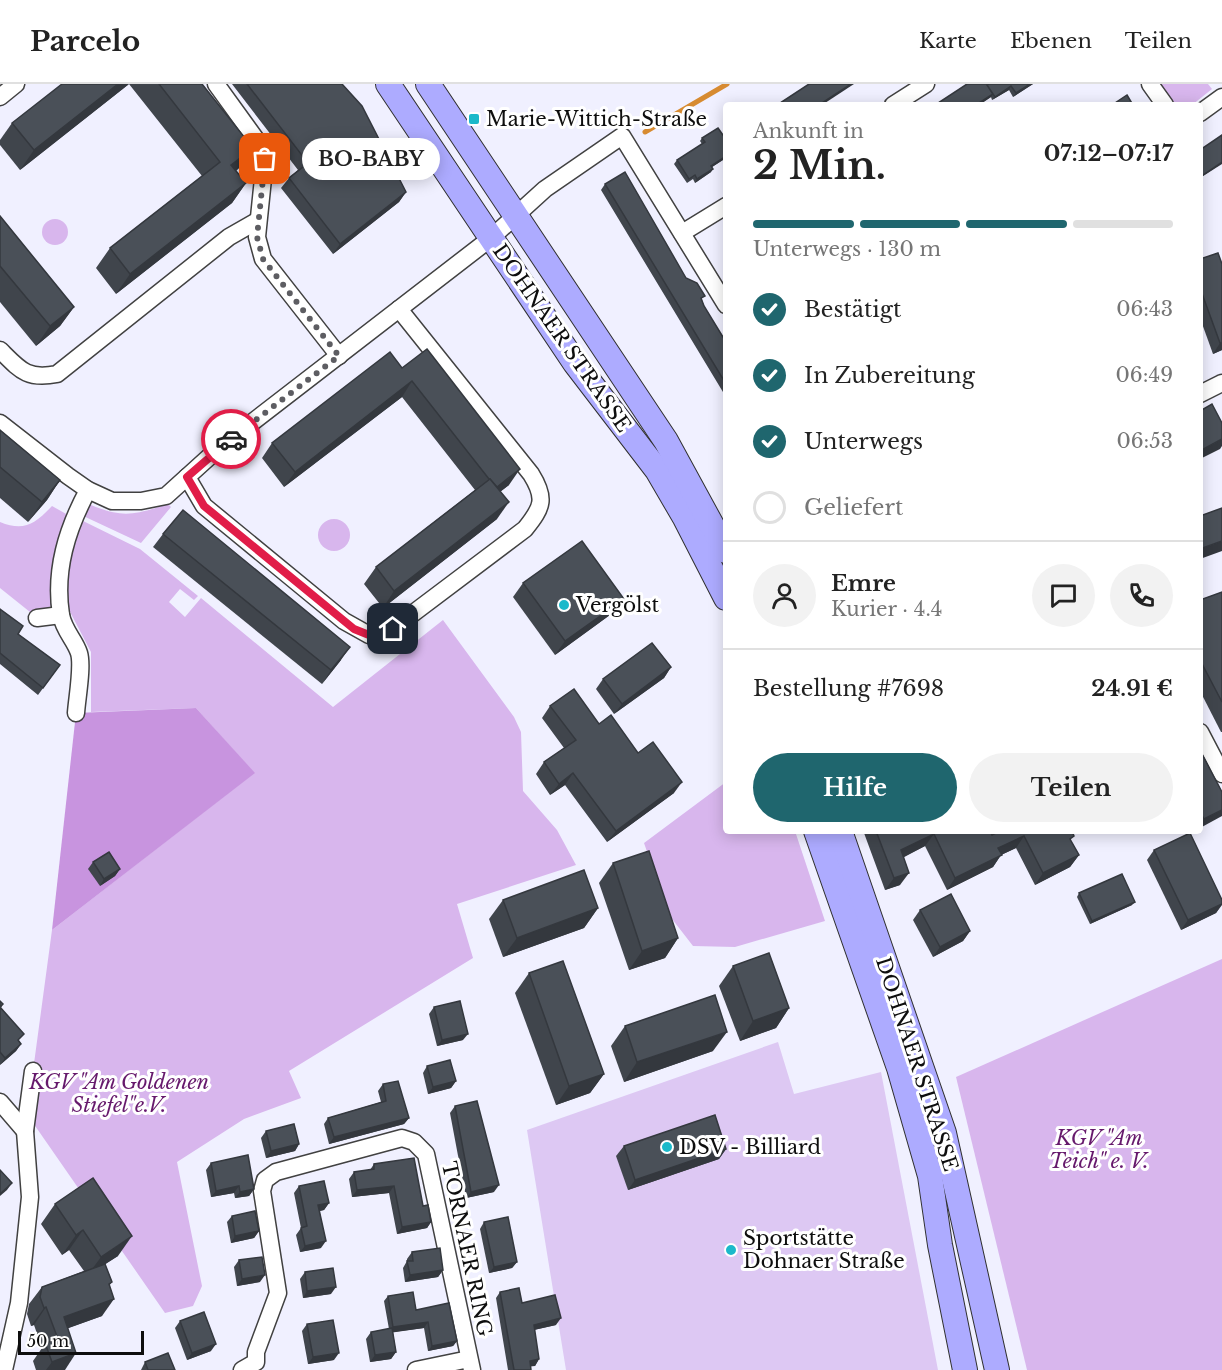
<!DOCTYPE html>
<html lang="de">
<head>
<meta charset="utf-8">
<style>
  :root { --surface:#fff; --page:#f2f2f2; --text:#222; --muted:#767676; --line:#e0e0e0; --accent:#1f666e }
  body { margin:0; font-family:"Libre Baskerville",serif; background:var(--page); color:var(--text); height:100vh; display:flex; flex-direction:column; font-size:22px; white-space:nowrap }
  * { box-sizing:border-box; margin:0 }
  p { font-size:20px; color:var(--muted) }
  .icon { flex:none; width:33px; height:33px; fill:none; stroke:currentColor; stroke-width:2; stroke-linecap:round; stroke-linejoin:round }
  .map { position:relative; flex:1; overflow:hidden }
  .details { position:absolute; left:723px; top:18px; width:480px; height:732px; display:flex; flex-direction:column; background:var(--surface); border-radius:6px; box-shadow:0 3px 15px #0003 }
  .details>* { flex:none }
  .scale { position:absolute; left:18px; bottom:15px; width:126px; box-sizing:border-box; padding-left:6px; border:3px solid #0e0e0e; border-top:0; font-size:16px; line-height:21px; white-space:nowrap; color:#0e0e0e; -webkit-text-stroke:4px #fff; paint-order:stroke }
  .pin { position:absolute; display:grid; place-items:center; width:51px; height:51px; color:#fff; margin:-26px; border-radius:12px; box-shadow:0 3px 9px #0006 }
  .courier { position:absolute; display:grid; place-items:center; width:60px; height:60px; margin:-30px; border:4px solid #e11d48; border-radius:50%; background:#fff; color:#222; box-shadow:0 2px 8px #0007 }
  .bubble { position:absolute; height:42px; border-radius:21px; background:var(--surface); box-shadow:0 3px 15px #0003; font-size:20px; font-weight:800; line-height:42px; text-align:center }
  .headline em { font-style:normal; font-weight:800 }
  .headline div { display:flex; flex-direction:column-reverse }
  .headline { display:flex; align-items:center; justify-content:space-between; height:102px; padding:0 30px }
  h1 { font-size:39px; font-weight:800; line-height:45px }
  .bar { display:grid; grid-template-columns:repeat(4,1fr); gap:9px 6px; align-content:center; height:72px; padding:0 30px }
  .bar i { height:8px; border-radius:4px; background:var(--line) }
  .bar .selected { background:var(--accent) }
  .bar p { grid-column:span 4 }
  .line { display:flex; align-items:center; gap:15px; padding:0 30px; border-top:2px solid var(--line) }
  .line div { flex:1 }
  .round { display:grid; place-items:center; flex:none; width:63px; height:63px; border-radius:32px; background:var(--page) }
  ol { padding:0 30px; list-style:none }
  li { display:flex; align-items:center; gap:18px; height:66px }
  li p { margin-inline-start:auto }
  li .icon { padding:6px; border-radius:50%; background:var(--accent); color:#fff; stroke-width:4 }
  li:last-child { color:var(--muted) }
  li i { width:33px; height:33px; border:3px solid var(--line); border-radius:50% }
  .action { display:flex; gap:12px; margin-top:auto; padding:12px 30px }
  .action a { flex:1; height:69px; border-radius:36px; background:var(--accent); color:#fff; font-size:24px; font-weight:800; line-height:69px; text-align:center }
  .action a+a { background:var(--page); color:var(--text) }
  header { display:flex; align-items:center; gap:36px; box-sizing:border-box; height:84px; padding:0 30px; background:var(--surface); border-bottom:2px solid var(--line) }
  header strong { font-size:28px }
  nav { display:flex; gap:33px; margin-inline-start:auto; font-size:21px }
  .map>svg:first-child { display:block }
  .green { fill:#d8b6ed }
  .forest { fill:#c894df }
  .pitch { fill:#ddc8f3 }
  .lines { fill:none; stroke-linecap:round; stroke-linejoin:round }
  .stream { stroke:#d78b31; stroke-width:5 }
  .street-casing { stroke:#414141; stroke-width:19 }
  .secondary-casing { stroke:#303030; stroke-width:26 }
  .street { stroke:#fff; stroke-width:16 }
  .secondary { stroke:#adabff; stroke-width:24 }
  .wall { fill:#40454c }
  .shaded-wall { fill:#34383e }
  .building { fill:#4a5058; stroke:#34383e; stroke-width:1.5 }
  .done { stroke:#5d5d62; stroke-width:6; stroke-dasharray:0 10.8 }
  .route { stroke:#e11d48; stroke-width:8 }
  .poi-dot { fill:#1bb9ca; stroke:#fff; stroke-width:2 }
  .labels { text-anchor:middle; dominant-baseline:central; stroke-width:6; stroke-linejoin:round; paint-order:stroke }
  .poi-label { font-size:20px; fill:#0e0e0e; stroke:#fff; text-anchor:start }
  .street-label { font-size:20px; fill:#0e0e0e; stroke:#fff }
  .park-label { font-size:20px; font-style:italic; fill:#66196c; stroke:#fff }
</style>
</head>
<body>
<header>
<strong>Parcelo</strong>
<nav><a>Karte</a><a>Ebenen</a><a>Teilen</a></nav>
</header>
<div class="map">
<svg width="1222" height="1286" viewBox="0 0 1222 1286">
  <rect width="100%" height="100%" fill="#f0f0ff"/>
  <g class="green">
    <path d="M1161,0H1208L1212,5L1192,21H1176Z"/>
    <circle cx="55" cy="148" r="13"/>
    <path d="M86,419C121,434 132,432 168,420L171,423L141,459L79,430Z"/>
    <path d="M52,422L68,431L54,517L46,528L35,532L0,504V438C24,448 35,440 52,422Z"/>
    <path d="M77,434L140,465L198,512L194,516L180,505L169,518L185,533L201,514L333,623L443,536L514,633L521,648L523,707L557,746L576,781L457,820L473,874L289,987L301,1014L244,1035L177,1078L202,1202L193,1222L165,1229L31,1036L33,987L52,846L254,689L196,624L91,628V568L68,524L65,500Z"/>
    <circle cx="334" cy="451" r="16"/>
    <path d="M726,698V747H795L825,837L735,863L693,862L669,831L644,759Z"/>
    <path d="M1222,875V1286H1027L956,993Z"/>
  </g>
  <path class="forest" d="M196,624L255,689L52,846L76,629Z"/>
  <path class="pitch" d="M778,958L794,1010L881,988L938,1286H566L527,1046Z"/>
  <g class="lines">
    <path class="stream" d="M645,48L727,0"/>
    <g class="street-casing">
      <g id="street">
        <path d="M216,0L263,65L265,75L257,153L263,175L339,272"/>
        <path d="M1150,0L1165,21"/>
        <path d="M0,13L16,0"/>
        <path d="M893,21L926,0"/>
        <path d="M1200,29L1222,13"/>
        <path d="M682,149L726,122"/>
        <path d="M0,266C20,286 27,296 57,290L229,153L257,137"/>
        <path d="M1200,310L1222,299"/>
        <path d="M0,339L68,392L88,406L112,417H141L166,412L219,364L491,154L545,105L622,52L726,221"/>
        <path d="M187,393L204,422L344,537L369,551L383,552L525,445C543,423 546,414 531,390L399,225"/>
        <path d="M37,534L61,531"/>
        <path d="M76,629C77,614 83,582 79,569C75,556 64,547 61,531C54,486 67,445 88,406"/>
        <path d="M1200,648L1222,690"/>
        <path d="M0,1018L25,1047"/>
        <path d="M4,1286L19,1219L30,1113L25,1047L33,987"/>
        <path d="M242,1286L256,1278V1268L278,1209L262,1107L265,1096L276,1088L402,1054L414,1058L426,1070L472,1286"/>
        <path d="M416,1286L469,1275"/>
      </g>
    </g>
    <g class="secondary-casing">
      <g id="secondary">
        <path d="M388,0L575,279L657,386L685,434L726,514"/>
        <path d="M428,0L666,357L726,467"/>
        <path d="M816,747L899,984L930,1092L940,1161L965,1286"/>
        <path d="M840,747L944,1049L997,1286"/>
      </g>
    </g>
    <use href="#street" class="street"/>
    <use href="#secondary" class="secondary"/>
  </g>
  <g class="wall">
    <path d="M129,0H202L239,84L236,87L246,99L232,119L116,210L96,184L110,164L202,92Z"/>
    <path d="M129,0L20,86L0,61V56L12,39Z"/>
    <path d="M232,0H342L406,108L399,118L333,170L281,104L289,94L298,86Z"/>
    <path d="M989,0H1033L1013,13L1009,6L992,16L991,13L979,21H935Z"/>
    <path d="M702,54H726V74L712,83L711,88L695,99L693,95L687,99L674,80L677,76L702,60L700,57Z"/>
    <path d="M605,100L686,194L702,216L704,222L726,258V313L601,106Z"/>
    <path d="M0,132L74,223L60,242L36,262L0,218Z"/>
    <path d="M1200,175L1222,266L1213,270L1200,234Z"/>
    <path d="M402,284L509,401L500,408L497,435L383,524L364,500L376,483L475,406L402,313L284,403L262,374L272,359Z"/>
    <path d="M0,346L60,396L47,416L28,438L0,414Z"/>
    <path d="M163,450L341,576L322,600L153,463Z"/>
    <path d="M523,499L614,528L555,571L513,513Z"/>
    <path d="M1222,508V648H1221L1200,607V516Z"/>
    <path d="M0,525L18,550L60,581L38,611L0,580Z"/>
    <path d="M671,583L664,594L614,630L596,605L603,595Z"/>
    <path d="M550,622L599,640L638,669L674,709L607,758L565,701L550,711L536,690L544,678L564,664L542,634Z"/>
    <path d="M1200,666L1222,708L1200,744Z"/>
    <path d="M865,747H990L992,751L1000,747L1071,757L1079,771L1070,783L1035,801L1016,764L1001,771L993,783L947,806L925,762L903,773L900,801L885,806L864,749Z"/>
    <path d="M1154,766L1222,816V821L1216,829L1181,846L1147,776Z"/>
    <path d="M93,778L120,785L115,792L100,802L88,785Z"/>
    <path d="M613,779L678,854L665,874L629,886L599,799Z"/>
    <path d="M1079,809L1132,821L1090,840L1077,813Z"/>
    <path d="M503,816L598,824L584,844L503,873L489,835Z"/>
    <path d="M920,826L970,847L963,857L933,873L913,836Z"/>
    <path d="M733,882L789,924L776,944L740,957L719,902Z"/>
    <path d="M529,889L604,990L590,1009L556,1021L515,909Z"/>
    <path d="M0,917L3,920L1,924L21,960L16,967L0,981Z"/>
    <path d="M434,923L463,956L437,962L429,930Z"/>
    <path d="M625,942L713,967L624,998L611,962Z"/>
    <path d="M427,982L456,997L451,1004L428,1010L423,989Z"/>
    <path d="M383,1000L409,1034L404,1040L329,1060L324,1040L328,1034L381,1018L378,1007Z"/>
    <path d="M455,1022L494,1108L466,1114L450,1029Z"/>
    <path d="M266,1047L299,1060L295,1067L266,1074L261,1054Z"/>
    <path d="M624,1062L726,1065L719,1075L628,1106L616,1072Z"/>
    <path d="M211,1079L254,1105L249,1112L235,1114L234,1109L211,1113L206,1086Z"/>
    <path d="M374,1080L423,1122L431,1138L427,1144L397,1150L389,1109L352,1113L349,1095L354,1088L370,1086Z"/>
    <path d="M299,1102L329,1119L324,1126L320,1127L321,1164L300,1168L296,1151L301,1144L294,1109Z"/>
    <path d="M55,1120L118,1172L105,1180L112,1198L109,1202L102,1232L68,1244L65,1286H36L33,1277L42,1264L34,1241L31,1242L27,1230L29,1220L42,1203L84,1187L69,1166L62,1171L41,1140Z"/>
    <path d="M232,1132L259,1147L254,1154L231,1159L227,1138Z"/>
    <path d="M484,1138L517,1178L512,1184L489,1189L480,1145Z"/>
    <path d="M412,1168L443,1186L438,1193L405,1198L403,1184L407,1177V1175Z"/>
    <path d="M239,1176L260,1198L237,1202L234,1183Z"/>
    <path d="M305,1188L331,1210L303,1214L300,1195Z"/>
    <path d="M500,1208L522,1219L556,1241L534,1246L539,1275L535,1282H531V1286H508L496,1214Z"/>
    <path d="M388,1212L416,1226L457,1257L453,1262L428,1267L424,1244L393,1248L396,1268L391,1275L370,1278L366,1255L371,1248L389,1245L384,1217Z"/>
    <path d="M180,1237L211,1267L187,1276L175,1244Z"/>
    <path d="M307,1240L334,1276L308,1280L302,1247Z"/>
    <path d="M145,1278L175,1286H141Z"/>
  </g>
  <g class="shaded-wall">
    <path d="M118,0H129L20,86L34,66Z"/>
    <path d="M851,0H854L822,21H819Z"/>
    <path d="M1030,0H1033L1013,13L1016,9Z"/>
    <path d="M1011,2L1009,6L992,16L995,13Z"/>
    <path d="M993,10L991,13L979,21H976Z"/>
    <path d="M253,64L239,84L218,101L231,81Z"/>
    <path d="M726,72V74L709,85L711,82Z"/>
    <path d="M1222,78V80L1200,94V93Z"/>
    <path d="M713,85L711,88L695,99L697,95Z"/>
    <path d="M246,99L232,119L116,210L130,190Z"/>
    <path d="M406,108L399,118L333,170L340,160Z"/>
    <path d="M74,223L60,242L36,262L50,242Z"/>
    <path d="M1220,259H1222V266L1213,270Z"/>
    <path d="M412,297L402,313L284,403L295,388Z"/>
    <path d="M1222,355V362L1220,365L1200,375V367Z"/>
    <path d="M520,385L509,401L485,419L496,404Z"/>
    <path d="M60,396L47,416L28,438L42,418Z"/>
    <path d="M509,418L497,435L383,524L394,507Z"/>
    <path d="M1222,457V467L1200,475V465Z"/>
    <path d="M624,515L614,528L555,571L565,557Z"/>
    <path d="M350,563L341,576L322,600L331,586Z"/>
    <path d="M671,583L664,594L614,630L622,620Z"/>
    <path d="M573,689L565,701L550,711L559,700Z"/>
    <path d="M682,698L674,709L607,758L616,747Z"/>
    <path d="M1222,726V732L1200,744V741L1204,735Z"/>
    <path d="M934,750L925,762L893,779L901,766Z"/>
    <path d="M1024,752L1016,764L1001,771L993,783L947,806L955,794L998,764Z"/>
    <path d="M1079,771L1070,783L1035,801L1043,789Z"/>
    <path d="M120,785L115,792L100,802L104,795Z"/>
    <path d="M909,789L900,801L885,806L894,794Z"/>
    <path d="M1135,818L1132,821L1090,840L1092,837Z"/>
    <path d="M1222,820L1216,829L1181,846L1188,836Z"/>
    <path d="M598,824L584,844L503,873L517,854Z"/>
    <path d="M970,847L963,857L933,873L940,863Z"/>
    <path d="M678,854L665,874L629,886L642,867Z"/>
    <path d="M789,924L776,944L740,957L753,937Z"/>
    <path d="M727,948L713,967L624,998L637,978Z"/>
    <path d="M468,950L463,956L437,962L442,956Z"/>
    <path d="M21,960L16,967L0,981L5,974Z"/>
    <path d="M604,990L590,1009L556,1021L569,1002Z"/>
    <path d="M456,997L451,1004L428,1010L433,1003Z"/>
    <path d="M409,1034L404,1040L329,1060L334,1053Z"/>
    <path d="M299,1060L295,1067L266,1074L271,1067Z"/>
    <path d="M726,1065L719,1075L628,1106L635,1096Z"/>
    <path d="M12,1099L7,1106L0,1112V1110Z"/>
    <path d="M499,1101L494,1108L466,1114L471,1108Z"/>
    <path d="M239,1102L234,1109L211,1113L216,1107Z"/>
    <path d="M394,1102L389,1109L352,1113L357,1106Z"/>
    <path d="M254,1105L249,1112L235,1114L240,1108Z"/>
    <path d="M329,1119L324,1126L313,1128L318,1121Z"/>
    <path d="M431,1138L427,1144L397,1150L402,1143Z"/>
    <path d="M83,1146L69,1166L62,1171L76,1151Z"/>
    <path d="M259,1147L254,1154L231,1159L235,1152Z"/>
    <path d="M132,1152L118,1172L87,1192L101,1173Z"/>
    <path d="M326,1157L321,1164L300,1168L305,1162Z"/>
    <path d="M517,1178L512,1184L489,1189L494,1183Z"/>
    <path d="M443,1186L438,1193L405,1198L410,1191Z"/>
    <path d="M265,1191L260,1198L237,1202L242,1195Z"/>
    <path d="M336,1203L331,1210L303,1214L307,1207Z"/>
    <path d="M114,1215L102,1232L55,1249L64,1233Z"/>
    <path d="M46,1223L34,1241L31,1242L44,1224Z"/>
    <path d="M561,1234L556,1241L529,1247L534,1241Z"/>
    <path d="M428,1238L424,1244L389,1249L393,1243Z"/>
    <path d="M457,1257L453,1262L428,1267L432,1262Z"/>
    <path d="M216,1260L211,1267L187,1276L192,1269Z"/>
    <path d="M396,1268L391,1275L370,1278L375,1271Z"/>
    <path d="M76,1269L65,1286H46L52,1278Z"/>
    <path d="M339,1269L334,1276L308,1280L313,1273Z"/>
    <path d="M539,1275L535,1282L525,1283L530,1277Z"/>
  </g>
  <g class="building">
    <path d="M62,0H118L34,66L12,39Z"/>
    <path d="M159,0H202L253,64L231,81L246,99L130,190L110,164L220,78Z"/>
    <path d="M247,0H342L362,22L406,108L340,160L289,94L308,79Z"/>
    <path d="M809,0H851L819,21H777Z"/>
    <path d="M967,0H987L993,10L976,21H935Z"/>
    <path d="M989,0H1030L1016,9L1011,2L995,13L987,1Z"/>
    <path d="M1127,11L1133,21H1112Z"/>
    <path d="M718,44L725,54H726V72L711,82L713,85L697,95L695,91L689,95L677,76L705,58L702,54Z"/>
    <path d="M1222,51V78L1200,93V66Z"/>
    <path d="M625,88L686,194L697,199L705,212L701,214L704,222L726,258V300L605,100Z"/>
    <path d="M0,132L74,223L50,242L0,182Z"/>
    <path d="M1218,169L1222,180V259H1220L1200,204V175Z"/>
    <path d="M427,265L520,385L497,403L490,395H489L412,297L295,388L272,359L390,268L402,284Z"/>
    <path d="M1212,320L1222,339V355L1200,367V327Z"/>
    <path d="M0,346L60,396L42,418L0,383Z"/>
    <path d="M490,395L509,418L394,507L376,483Z"/>
    <path d="M1222,424V457L1200,465V432Z"/>
    <path d="M183,426L350,563L331,586L163,450Z"/>
    <path d="M582,457L624,515L565,557L523,499Z"/>
    <path d="M1222,508V618L1200,576V516Z"/>
    <path d="M0,525L23,542L18,550L60,581L43,604L0,569Z"/>
    <path d="M652,559L671,583L622,620L603,595Z"/>
    <path d="M574,605L599,640L611,631L638,669L653,658L682,698L616,747L573,689L559,700L544,678L576,656L550,622Z"/>
    <path d="M1200,666L1222,708V726L1204,735L1200,728Z"/>
    <path d="M876,747H990L992,751L1000,747H1072L1074,752L1070,755L1079,771L1043,789L1024,752L998,764L1002,771L955,794L934,750L901,766L909,789L894,794Z"/>
    <path d="M1190,749L1222,816V820L1188,836L1154,766Z"/>
    <path d="M649,767L678,854L642,867L613,779Z"/>
    <path d="M109,768L120,785L104,795L93,778Z"/>
    <path d="M584,786L598,824L517,854L503,816Z"/>
    <path d="M1122,790L1135,818L1092,837L1079,809Z"/>
    <path d="M951,810L970,847L940,863L920,826Z"/>
    <path d="M769,869L789,924L753,937L733,882Z"/>
    <path d="M563,877L604,990L569,1002L529,889Z"/>
    <path d="M715,911L727,948L637,978L625,942Z"/>
    <path d="M0,917L3,920L0,923L24,950L18,956L21,960L5,974L0,968Z"/>
    <path d="M460,917L468,950L442,956L434,923Z"/>
    <path d="M450,976L456,997L433,1003L427,982Z"/>
    <path d="M398,997L409,1034L334,1053L328,1034L386,1017L383,1000Z"/>
    <path d="M477,1017L499,1101L471,1108L455,1022Z"/>
    <path d="M715,1031L726,1065L635,1096L624,1062Z"/>
    <path d="M294,1040L299,1060L271,1067L266,1047Z"/>
    <path d="M248,1071L254,1105L240,1108L239,1102L216,1107L211,1079Z"/>
    <path d="M414,1074L423,1122L428,1121L431,1138L402,1143L394,1102L357,1106L354,1088L374,1085V1080Z"/>
    <path d="M0,1086L12,1099L0,1110Z"/>
    <path d="M93,1094L132,1152L101,1173L83,1146L76,1151L55,1120Z"/>
    <path d="M324,1097L329,1119L318,1121L326,1157L305,1162L301,1144L307,1142L299,1102Z"/>
    <path d="M255,1127L259,1147L235,1152L232,1132Z"/>
    <path d="M508,1133L517,1178L494,1183L484,1138Z"/>
    <path d="M440,1164L443,1186L410,1191L407,1177H413L412,1168Z"/>
    <path d="M262,1173L265,1191L242,1195L239,1176Z"/>
    <path d="M105,1180L112,1198L109,1200L114,1215L64,1233L76,1269L52,1278L45,1259L58,1255L46,1223L44,1224L40,1213L42,1203Z"/>
    <path d="M333,1184L336,1203L307,1207L305,1188Z"/>
    <path d="M519,1204L522,1219L555,1211L561,1234L534,1241L539,1275L530,1277L531,1286H514L500,1208Z"/>
    <path d="M413,1208L416,1226L449,1219L457,1257L432,1262L428,1238L393,1243L388,1212Z"/>
    <path d="M204,1228L216,1260L192,1269L180,1237Z"/>
    <path d="M333,1236L339,1269L313,1273L307,1240Z"/>
    <path d="M392,1244L396,1268L375,1271L371,1248Z"/>
    <path d="M168,1269L175,1286H148L145,1278Z"/>
  </g>
  <g class="lines">
    <path class="done" d="M231,355L339,272L263,175L257,153L265,75"/>
    <path class="route" d="M231,355L187,393L204,422L354,545L369,551L383,552L393,545"/>
  </g>
  <g class="poi-dot">
    <rect x="468" y="29" width="12" height="12" rx="3"/>
    <circle cx="564" cy="521" r="6"/>
    <circle cx="667" cy="1063" r="6"/>
    <circle cx="731" cy="1166" r="6"/>
  </g>
  <g class="labels">
    <g class="poi-label">
      <text x="486" y="35">Marie-Wittich-Straße</text>
      <text x="576" y="521">Vergölst</text>
      <text x="679" y="1063">DSV - Billiard</text>
      <text x="743" y="1154">Sportstätte<tspan x="743" dy="23">Dohnaer Straße</tspan></text>
    </g>
    <g class="street-label">
      <text transform="translate(562 254) rotate(55)">DOHNAER STRASSE</text>
      <text transform="translate(917 980) rotate(72)">DOHNAER STRASSE</text>
      <text transform="translate(467 1165) rotate(78)">TORNAER RING</text>
    </g>
    <g class="park-label">
      <text x="119" y="998">KGV "Am Goldenen<tspan x="119" dy="23">Stiefel"e.V.</tspan></text>
      <text x="1099" y="1054">KGV "Am<tspan x="1099" dy="23">Teich" e. V.</tspan></text>
    </g>
  </g>
</svg>
<div class="scale">50 m</div>
<div class="pin" style="left:265px;top:75px;background:#ea580c"><svg class="icon" aria-label="bag" viewBox="0 0 24 24"><path d="M5 8h14l-1 12H6zM9 8a3 3 0 0 1 6 0"/></svg></div>
<div class="pin" style="left:393px;top:545px;background:#1f2937"><svg class="icon" aria-label="home" viewBox="0 0 24 24"><path d="M3 11l9-7 9 7M6 9v11h12V9"/></svg></div>
<div class="courier" style="left:231px;top:355px"><svg class="icon" aria-label="car" viewBox="0 0 24 24"><path d="M5 17H2v-5l4-1 3-4h7l3 4 3 1v5h-3M9 17h6M6 11h13"/><circle cx="7" cy="17" r="2"/><circle cx="17" cy="17" r="2"/></svg></div>
<div class="bubble" style="left:302px;top:54px;width:138px">BO-BABY</div>
<section class="details">
<div class="headline"><div><h1>2 Min.</h1><p>Ankunft in</p></div><em>07:12–07:17</em></div>
<div class="bar"><i class="selected"></i><i class="selected"></i><i class="selected"></i><i></i><p>Unterwegs · 130 m</p></div>
<ol>
<li><svg class="icon" aria-label="check" viewBox="0 0 24 24"><path d="M5 12l5 5 9-10"/></svg>Bestätigt<p>06:43</p></li>
<li><svg class="icon" aria-label="check" viewBox="0 0 24 24"><path d="M5 12l5 5 9-10"/></svg>In Zubereitung<p>06:49</p></li>
<li><svg class="icon" aria-label="check" viewBox="0 0 24 24"><path d="M5 12l5 5 9-10"/></svg>Unterwegs<p>06:53</p></li>
<li><i></i>Geliefert</li>
</ol>
<div class="line" style="height:108px"><a class="round"><svg class="icon" aria-label="person" viewBox="0 0 24 24"><circle cx="12" cy="8" r="4"/><path d="M4 21q1-7 8-7t8 7"/></svg></a><div><b>Emre</b><p>Kurier · 4.4</p></div><a class="round"><svg class="icon" aria-label="chat" viewBox="0 0 24 24"><path d="M4 5h16v11H9l-5 4z"/></svg></a><a class="round"><svg class="icon" aria-label="phone" viewBox="0 0 24 24"><path d="M5 4h4l2 5-3 2q2 4 5 5l2-3 5 2v4C11 20 4 13 5 4z"/></svg></a></div>
<div class="line" style="height:78px"><div>Bestellung #7698</div><b>24.91 €</b></div>
<div class="action"><a>Hilfe</a><a>Teilen</a></div>
</section>
</div>
</body>
</html>
